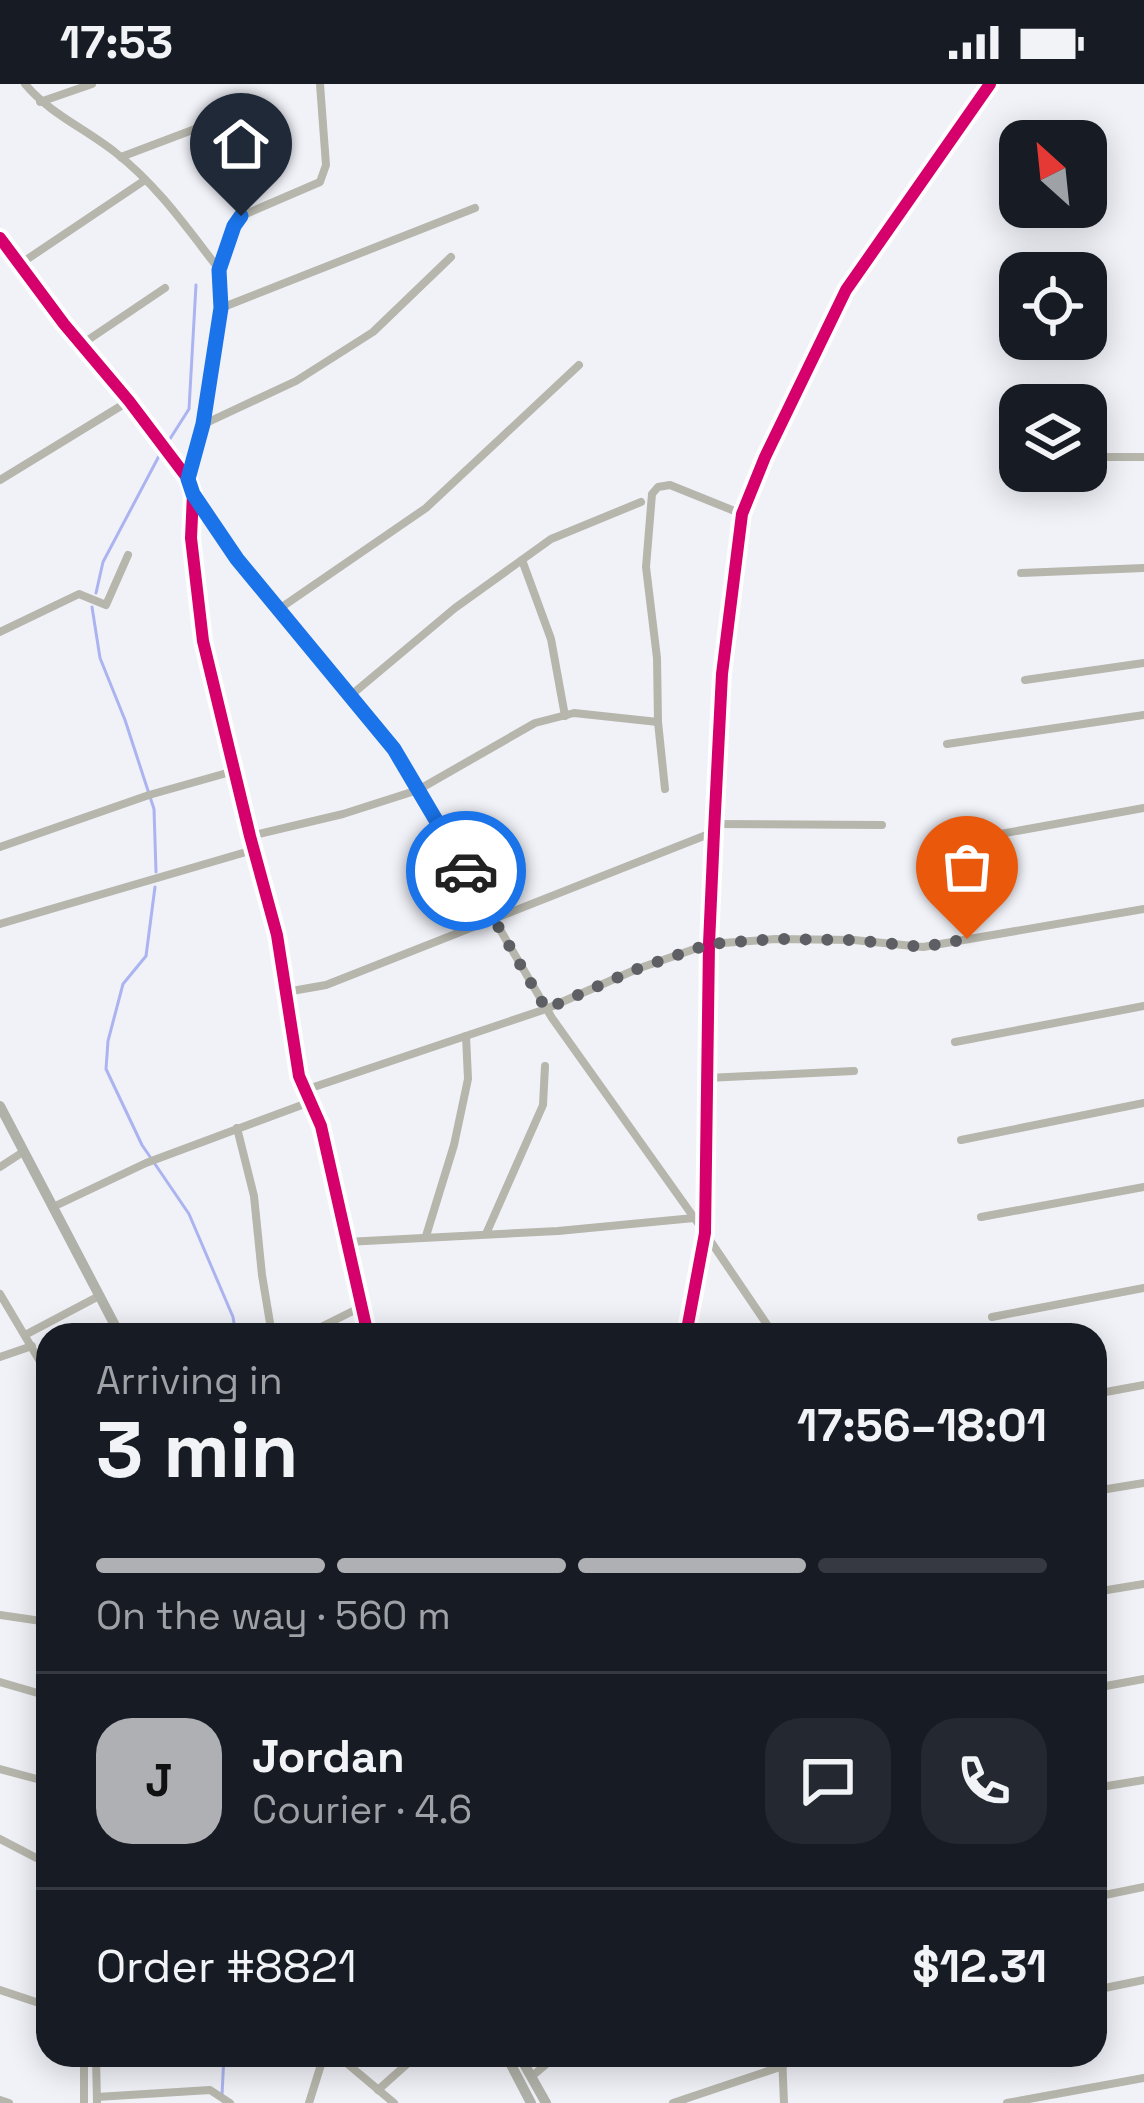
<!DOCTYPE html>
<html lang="en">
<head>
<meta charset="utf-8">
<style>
  :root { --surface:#171b24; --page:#242831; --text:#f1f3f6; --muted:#9ea1a6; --line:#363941; --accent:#afb0b4 }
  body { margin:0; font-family:"Space Grotesk",sans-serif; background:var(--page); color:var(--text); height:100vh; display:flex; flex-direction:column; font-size:45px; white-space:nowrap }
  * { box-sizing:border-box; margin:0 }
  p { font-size:39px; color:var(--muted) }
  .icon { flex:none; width:66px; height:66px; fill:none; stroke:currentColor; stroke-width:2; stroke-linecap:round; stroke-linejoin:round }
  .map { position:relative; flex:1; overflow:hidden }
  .details { position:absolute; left:36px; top:1239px; width:1071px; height:744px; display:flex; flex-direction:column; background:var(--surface); border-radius:36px; box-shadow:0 6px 30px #0003 }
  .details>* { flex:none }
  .needle { width:78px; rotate:333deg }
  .buttons { position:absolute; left:999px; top:36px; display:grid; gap:24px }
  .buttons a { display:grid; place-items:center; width:108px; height:108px; border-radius:24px; background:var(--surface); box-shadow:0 6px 30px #0003; font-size:60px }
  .pin { position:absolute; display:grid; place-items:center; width:102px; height:102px; color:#fff; margin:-123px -51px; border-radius:50% 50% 50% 0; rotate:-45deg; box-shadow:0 0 12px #0007 }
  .pin .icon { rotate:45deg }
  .courier { position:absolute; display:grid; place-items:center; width:120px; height:120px; margin:-60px; border:9px solid #1a73e8; border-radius:50%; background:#fff; color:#222; box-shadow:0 3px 15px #0007 }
  .headline em { font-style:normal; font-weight:700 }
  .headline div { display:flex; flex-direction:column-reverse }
  .headline { display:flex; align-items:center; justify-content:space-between; height:204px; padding:0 60px }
  h1 { font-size:78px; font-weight:700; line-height:90px }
  .bar { display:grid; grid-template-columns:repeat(4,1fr); gap:18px 12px; align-content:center; height:144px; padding:0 60px }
  .bar i { height:15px; border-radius:9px; background:var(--line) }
  .bar .current { background:var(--accent) }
  .bar p { grid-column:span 4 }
  .line { display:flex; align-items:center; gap:30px; padding:0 60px; border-top:3px solid var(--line) }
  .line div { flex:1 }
  .round { display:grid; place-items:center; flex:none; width:126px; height:126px; border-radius:36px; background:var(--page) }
  .status { display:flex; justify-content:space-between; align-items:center; height:84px; padding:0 60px; background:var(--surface); direction:ltr }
  .status svg { height:33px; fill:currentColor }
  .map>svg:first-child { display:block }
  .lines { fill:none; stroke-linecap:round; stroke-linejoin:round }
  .stream { stroke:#abb4f0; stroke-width:3 }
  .minor { stroke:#b6b6ac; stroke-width:8 }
  .tertiary { stroke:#b6b6ac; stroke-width:9 }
  .primary { stroke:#b0b1a8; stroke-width:10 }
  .cycleway-casing { stroke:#fefefe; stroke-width:20 }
  .cycleway { stroke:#d6006c; stroke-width:12 }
  .done { stroke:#5e5f64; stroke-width:12; stroke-dasharray:0 21.6 }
  .route { stroke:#1a73e8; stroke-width:15 }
</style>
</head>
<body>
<div class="status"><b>17:53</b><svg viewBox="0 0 49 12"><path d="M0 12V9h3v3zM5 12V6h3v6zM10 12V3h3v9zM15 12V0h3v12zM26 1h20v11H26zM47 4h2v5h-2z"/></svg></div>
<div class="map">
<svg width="1144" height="2019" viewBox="0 0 1144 2019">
  <rect width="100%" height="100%" fill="#f0f2f8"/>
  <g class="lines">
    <g class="stream">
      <path d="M168,358L189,325L196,201"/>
      <path d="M96,509L103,478L159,372"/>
      <path d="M92,523L100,574L125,636L154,725L156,788"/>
      <path d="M155,803L146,872L123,900L108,957L106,985L142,1061L189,1130L233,1233L236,1251"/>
      <path d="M222,2011L224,1971"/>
    </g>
    <g class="minor">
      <path d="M25,0C50,30 86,45 116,69C157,101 187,144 218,184"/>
      <path d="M40,18L92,0"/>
      <path d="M121,73L240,28"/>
      <path d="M0,154L64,240L129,317L188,395L193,410L191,454L203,557L250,752L277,851L299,992L321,1042L368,1251"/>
      <path d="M20,180L145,96"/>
      <path d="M221,224L475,124"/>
      <path d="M82,260L165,204"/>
      <path d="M204,340L296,297L373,248L451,173"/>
      <path d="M1086,373H1144"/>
      <path d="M188,394L203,340L221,224L219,186L234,142L241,132L320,98L326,81L320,0"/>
      <path d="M0,396L129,317"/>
      <path d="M193,410L237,475L394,665L552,934L705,1149L774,1251"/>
      <path d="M522,476L551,555L565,632"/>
      <path d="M1021,489L1144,484"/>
      <path d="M279,525L426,424L579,281"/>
      <path d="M0,548L79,510L106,521L128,471"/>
      <path d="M1025,596L1144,579"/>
      <path d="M350,612L455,524L551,455L641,418"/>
      <path d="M947,660L1144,631"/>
      <path d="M665,705L658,638L657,574L646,483L652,410L658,403L670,401L742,430"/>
      <path d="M714,740L882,741"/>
      <path d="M250,752L343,730L418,706L535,639L574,629L658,638"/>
      <path d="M945,760L1144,724"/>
      <path d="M0,763L149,711L234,687"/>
      <path d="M0,840L253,766"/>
      <path d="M286,908L326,901L714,748"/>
      <path d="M955,958L1144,922"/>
      <path d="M707,994L854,987"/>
      <path d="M305,1006L546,925L637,885L709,860L776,855L854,856L923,863L1144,825"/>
      <path d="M237,1044L254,1112L262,1191L272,1251"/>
      <path d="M961,1056L1144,1019"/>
      <path d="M0,1083L23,1068"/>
      <path d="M53,1123L146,1079L310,1018"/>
      <path d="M981,1133L1144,1103"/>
      <path d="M486,1150L543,1021L545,982"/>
      <path d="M426,1152L454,1061L468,995L466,952"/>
      <path d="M346,1158L558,1147L694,1134"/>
      <path d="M0,1210L48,1291"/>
      <path d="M992,1233L1144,1204"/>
      <path d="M25,1251L99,1212"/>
      <path d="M305,1251L361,1223"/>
      <path d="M686,1251L705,1149"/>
      <path d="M0,1273L32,1262"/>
      <path d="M1095,1310L1144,1301"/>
      <path d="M1095,1407L1144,1399"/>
      <path d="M1095,1508L1144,1500"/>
      <path d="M0,1531L48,1538"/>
      <path d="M0,1598L48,1612"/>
      <path d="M1095,1604L1144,1595"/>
      <path d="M0,1685L48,1698"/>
      <path d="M1095,1704L1144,1696"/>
      <path d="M0,1755L48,1780"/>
      <path d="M1095,1813L1144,1803"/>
      <path d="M0,1906L48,1922"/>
      <path d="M1095,1906L1144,1896"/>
      <path d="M96,1971L97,2019"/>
      <path d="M337,1971L394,2019"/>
      <path d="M782,1971L784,2019"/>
      <path d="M526,1984L538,1971"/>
      <path d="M531,1993L557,1971"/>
      <path d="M378,2006L417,1971"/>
      <path d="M97,2013L210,2006L230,2019"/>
      <path d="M0,2016L9,2019"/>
      <path d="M84,2019V1971"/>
      <path d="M309,2019L324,1971"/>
      <path d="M673,2019L783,1982"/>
      <path d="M1007,2019L1144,1994"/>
    </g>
    <path class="tertiary" d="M705,1149L709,860L714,748L722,590L742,430L765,373L846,206L990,0"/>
    <g class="primary">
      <path d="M0,1022L120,1251"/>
      <path d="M506,1971L531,2019"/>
      <path d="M519,1971L546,2019"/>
    </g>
    <g class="cycleway-casing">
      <g id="cycleway">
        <path d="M0,154L64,240L129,317L188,395L193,410L191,454L203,557L250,752L277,851L299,992L321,1042L368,1251"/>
        <path d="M686,1251L705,1149L709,860L714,748L722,590L742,430L765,373L846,206L990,0"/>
      </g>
    </g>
    <use href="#cycleway" class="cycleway"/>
  </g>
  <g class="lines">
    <path class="done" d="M466,787L546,925L637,885L709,860L776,855L854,856L923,863L967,855"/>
    <path class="route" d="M241,132L234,142L219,186L221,224L203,340L188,395L193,410L237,475L394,665L466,787"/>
  </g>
</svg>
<div class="buttons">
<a><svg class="needle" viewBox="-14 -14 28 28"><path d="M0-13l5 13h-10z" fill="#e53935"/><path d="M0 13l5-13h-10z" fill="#9ea1a6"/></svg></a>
<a><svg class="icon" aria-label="locate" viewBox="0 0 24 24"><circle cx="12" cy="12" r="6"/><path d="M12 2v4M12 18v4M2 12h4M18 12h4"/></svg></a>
<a><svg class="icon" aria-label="layers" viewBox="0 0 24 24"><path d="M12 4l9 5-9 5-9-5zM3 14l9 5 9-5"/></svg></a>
</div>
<div class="pin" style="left:967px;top:855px;background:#ea580c"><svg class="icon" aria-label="bag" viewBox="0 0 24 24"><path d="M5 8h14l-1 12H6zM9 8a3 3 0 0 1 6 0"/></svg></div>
<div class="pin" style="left:241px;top:132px;background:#1f2937"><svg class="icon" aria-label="home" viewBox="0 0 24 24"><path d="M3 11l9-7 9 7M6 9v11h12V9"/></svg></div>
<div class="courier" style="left:466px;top:787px"><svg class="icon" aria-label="car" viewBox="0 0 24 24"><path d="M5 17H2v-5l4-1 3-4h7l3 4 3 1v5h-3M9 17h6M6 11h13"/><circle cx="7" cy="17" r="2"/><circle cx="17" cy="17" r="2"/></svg></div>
<section class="details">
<div class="headline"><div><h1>3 min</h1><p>Arriving in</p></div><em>17:56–18:01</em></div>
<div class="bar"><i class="current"></i><i class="current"></i><i class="current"></i><i></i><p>On the way · 560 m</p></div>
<div class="line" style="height:216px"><b class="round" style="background:var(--accent);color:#111">J</b><div><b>Jordan</b><p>Courier · 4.6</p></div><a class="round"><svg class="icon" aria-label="chat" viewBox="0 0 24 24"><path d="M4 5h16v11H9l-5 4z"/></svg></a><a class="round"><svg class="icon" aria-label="phone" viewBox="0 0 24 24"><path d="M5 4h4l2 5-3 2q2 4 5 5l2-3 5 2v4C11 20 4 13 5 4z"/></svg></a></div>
<div class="line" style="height:156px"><div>Order #8821</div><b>$12.31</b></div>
</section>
</div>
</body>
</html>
